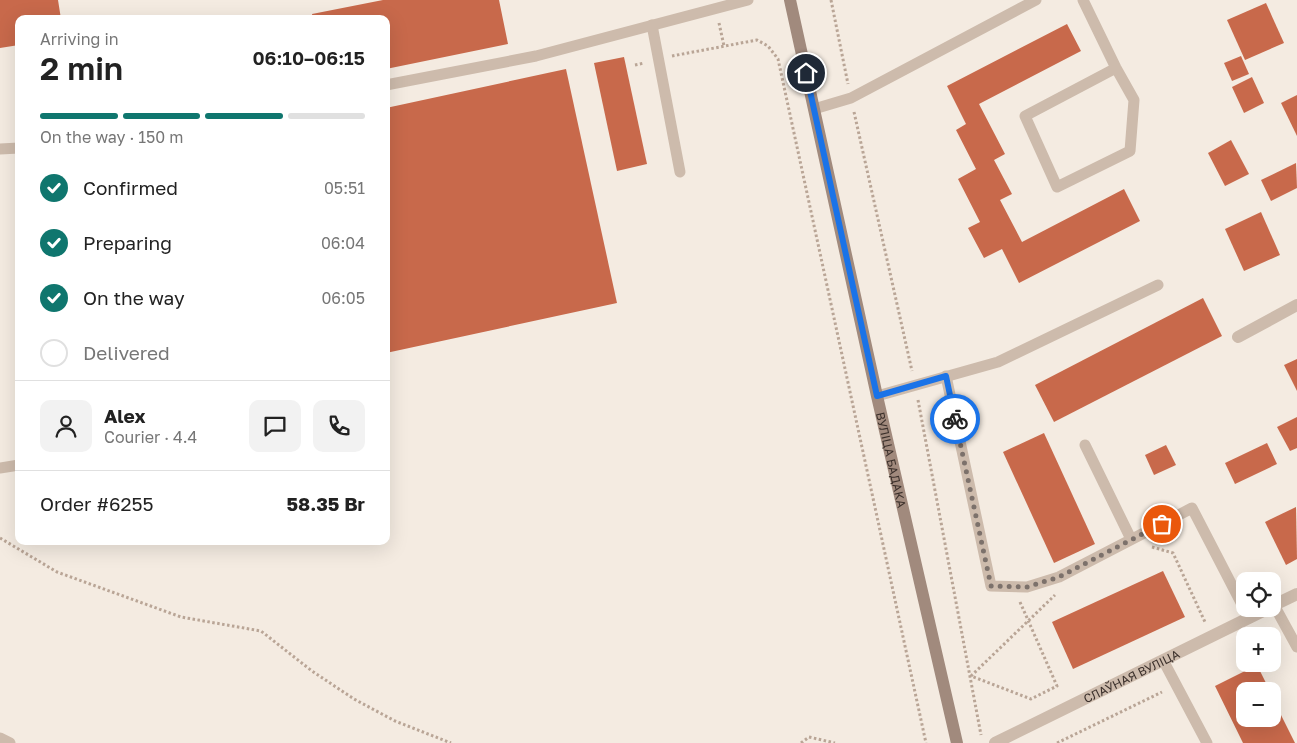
<!DOCTYPE html>
<html lang="en">
<head>
<meta charset="utf-8">
<style>
  :root { --surface:#fff; --page:#f2f2f2; --text:#222; --muted:#767676; --line:#e0e0e0; --accent:#0f766e }
  body { margin:0; font-family:"Golos Text",sans-serif; background:var(--page); color:var(--text); height:100vh; display:flex; flex-direction:column; font-size:19px; white-space:nowrap }
  * { box-sizing:border-box; margin:0 }
  p { font-size:16px; color:var(--muted) }
  .icon { flex:none; width:28px; height:28px; fill:none; stroke:currentColor; stroke-width:2; stroke-linecap:round; stroke-linejoin:round }
  .map { position:relative; flex:1; overflow:hidden }
  .details { position:absolute; left:15px; top:15px; width:375px; height:530px; display:flex; flex-direction:column; background:var(--surface); border-radius:10px; box-shadow:0 5px 20px #0002 }
  .details>* { flex:none }
  .fabs { position:absolute; left:1236px; top:572px; display:grid; gap:10px }
  .fabs a { display:grid; place-items:center; width:45px; height:45px; border-radius:10px; background:var(--surface); box-shadow:0 5px 20px #0002; font-size:25px }
  .pin { position:absolute; display:grid; place-items:center; width:42px; height:42px; color:#fff; margin:-21px; border:2px solid #fff; border-radius:50%; box-shadow:0 1px 5px #0007 }
  .courier { position:absolute; display:grid; place-items:center; width:50px; height:50px; margin:-25px; border:4px solid #1a73e8; border-radius:50%; background:#fff; color:#222; box-shadow:0 1px 6px #0007 }
  .summary em { font-style:normal; font-weight:600 }
  .summary div { display:flex; flex-direction:column-reverse }
  .summary { display:flex; align-items:center; justify-content:space-between; height:85px; padding:0 25px }
  h1 { font-size:32px; font-weight:600; line-height:38px }
  .bar { display:grid; grid-template-columns:repeat(4,1fr); gap:8px 5px; align-content:center; height:60px; padding:0 25px }
  .bar i { height:6px; border-radius:4px; background:var(--line) }
  .bar .selected { background:var(--accent) }
  .bar p { grid-column:span 4 }
  .line { display:flex; align-items:center; gap:12px; padding:0 25px; border-top:1px solid var(--line) }
  .line div { flex:1 }
  .round { display:grid; place-items:center; flex:none; width:52px; height:52px; border-radius:10px; background:var(--page) }
  ol { padding:0 25px; list-style:none }
  li { display:flex; align-items:center; gap:15px; height:55px }
  li p { margin-inline-start:auto }
  li .icon { padding:5px; border-radius:50%; background:var(--accent); color:#fff; stroke-width:4 }
  li:last-child { color:var(--muted) }
  li i { width:28px; height:28px; border:2px solid var(--line); border-radius:50% }
  .map>svg:first-child { display:block }
  .building { fill:#c8694b }
  .lines { fill:none; stroke-linecap:round; stroke-linejoin:round }
  .path { stroke:#b9a596; stroke-width:3; stroke-dasharray:2.5 2.5; stroke-linecap:butt }
  .service { stroke:#cdbbac; stroke-width:11 }
  .minor { stroke:#cdbbac; stroke-width:12 }
  .secondary { stroke:#a18a7d; stroke-width:12 }
  .done { stroke:#7c716b; stroke-width:5; stroke-dasharray:0 9 }
  .route { stroke:#1a73e8; stroke-width:6 }
  .labels { text-anchor:middle; dominant-baseline:central; stroke-width:4.5; stroke-linejoin:round; paint-order:stroke }
  .street-label { font-size:12px; fill:#3b302b; stroke:#fbf5ee }
</style>
</head>
<body>
<div class="map">
<svg width="1297" height="743" viewBox="0 0 1297 743">
  <rect width="100%" height="100%" fill="#f4ebe1"/>
  <g class="building">
    <path d="M0,0H58L61,19H19V45L0,48Z"/>
    <path d="M383,0H499L508,44L386,69V19H313L312,14Z"/>
    <path d="M1266,3L1284,43L1245,60L1227,20Z"/>
    <path d="M1067,24L1081,51L979,104L1005,154L994,160L1012,194L1000,200L1022,242L1124,189L1140,221L1019,283L1002,249L984,258L968,228L980,222L958,179L976,169L956,130L966,124L947,86Z"/>
    <path d="M1241,56L1249,74L1232,81L1224,63Z"/>
    <path d="M624,57L647,164L617,171L594,63Z"/>
    <path d="M566,69L617,303L386,353V108Z"/>
    <path d="M1252,77L1264,103L1244,113L1232,87Z"/>
    <path d="M1297,95V136L1281,103Z"/>
    <path d="M1231,140L1249,174L1225,186L1208,153Z"/>
    <path d="M1296,163L1297,188L1271,201L1261,180Z"/>
    <path d="M1261,212L1280,255L1244,271L1225,229Z"/>
    <path d="M1203,298L1222,336L1054,422L1035,385Z"/>
    <path d="M1297,359V391L1284,365Z"/>
    <path d="M1297,417V448L1290,451L1277,427Z"/>
    <path d="M1044,433L1095,544L1054,563L1003,452Z"/>
    <path d="M1267,443L1277,464L1235,484L1225,463Z"/>
    <path d="M1166,445L1176,465L1154,475L1145,455Z"/>
    <path d="M1296,507L1297,559L1286,565L1265,522Z"/>
    <path d="M1163,571L1185,617L1073,669L1052,622Z"/>
    <path d="M1257,665L1270,691H1245V719H1272V697L1295,743H1243L1215,686Z"/>
  </g>
  <g class="lines">
    <g class="path">
      <path d="M831,0L848,84"/>
      <path d="M719,23L724,46"/>
      <path d="M672,56L757,40L768,46L778,59L926,743"/>
      <path d="M635,65L644,63"/>
      <path d="M854,112L912,371"/>
      <path d="M918,400L981,735"/>
      <path d="M0,538L57,572L181,617L261,631L312,671L354,699L395,721L451,743"/>
      <path d="M1152,547L1173,553L1205,622"/>
      <path d="M1020,602L1057,686L1031,699L971,676L1055,595"/>
      <path d="M801,743L809,737L835,743"/>
      <path d="M1057,743L1162,692"/>
    </g>
    <g class="service">
      <path d="M1083,0L1116,68L1134,100L1130,151L1057,187L1025,116L1116,68"/>
      <path d="M652,25L680,172"/>
      <path d="M386,85L536,56L748,0"/>
      <path d="M814,109L851,98L1036,0"/>
      <path d="M0,149L19,148"/>
      <path d="M946,376L991,586L1027,587L1059,577L1192,508L1249,618"/>
      <path d="M877,396L998,362L1158,285"/>
      <path d="M1085,445L1131,539"/>
      <path d="M0,468L19,465"/>
      <path d="M1274,605L1297,647"/>
      <path d="M1163,660L1207,743"/>
      <path d="M0,738L10,743"/>
    </g>
    <g class="minor">
      <path d="M1238,337L1297,305"/>
      <path d="M1272,606L1297,594"/>
      <path id="s1" d="M995,743L1267,609"/>
    </g>
    <path class="secondary" id="s2" d="M790,0L877,396L957,743"/>
  </g>
  <g class="lines">
    <path class="done" d="M955,419L991,586L1027,587L1059,577L1162,524"/>
    <path class="route" d="M806,73L877,396L946,376L955,419"/>
  </g>
  <g class="labels">
    <g class="street-label">
      <text stroke="none"><textPath href="#s2" startOffset="471">ВУЛІЦА БАДАКА</textPath></text>
      <text stroke="none"><textPath href="#s1" startOffset="152">СЛАЎНАЯ ВУЛІЦА</textPath></text>
    </g>
  </g>
</svg>
<div class="fabs">
<a><svg class="icon" aria-label="locate" viewBox="0 0 24 24"><circle cx="12" cy="12" r="6"/><path d="M12 2v4M12 18v4M2 12h4M18 12h4"/></svg></a>
<a>+</a>
<a>−</a>
</div>
<div class="pin" style="left:1162px;top:524px;background:#ea580c"><svg class="icon" aria-label="bag" viewBox="0 0 24 24"><path d="M5 8h14l-1 12H6zM9 8a3 3 0 0 1 6 0"/></svg></div>
<div class="pin" style="left:806px;top:73px;background:#1f2937"><svg class="icon" aria-label="home" viewBox="0 0 24 24"><path d="M3 11l9-7 9 7M6 9v11h12V9"/></svg></div>
<div class="courier" style="left:955px;top:419px"><svg class="icon" aria-label="bike" viewBox="0 0 24 24"><circle cx="6" cy="16" r="4"/><circle cx="18" cy="16" r="4"/><path d="M6 16l4-8h5l3 8M10 8l3 8H6M13 5h3"/></svg></div>
<section class="details">
<div class="summary"><div><h1>2 min</h1><p>Arriving in</p></div><em>06:10–06:15</em></div>
<div class="bar"><i class="selected"></i><i class="selected"></i><i class="selected"></i><i></i><p>On the way · 150 m</p></div>
<ol>
<li><svg class="icon" aria-label="check" viewBox="0 0 24 24"><path d="M5 12l5 5 9-10"/></svg>Confirmed<p>05:51</p></li>
<li><svg class="icon" aria-label="check" viewBox="0 0 24 24"><path d="M5 12l5 5 9-10"/></svg>Preparing<p>06:04</p></li>
<li><svg class="icon" aria-label="check" viewBox="0 0 24 24"><path d="M5 12l5 5 9-10"/></svg>On the way<p>06:05</p></li>
<li><i></i>Delivered</li>
</ol>
<div class="line" style="height:90px"><a class="round"><svg class="icon" aria-label="person" viewBox="0 0 24 24"><circle cx="12" cy="8" r="4"/><path d="M4 21q1-7 8-7t8 7"/></svg></a><div><b>Alex</b><p>Courier · 4.4</p></div><a class="round"><svg class="icon" aria-label="chat" viewBox="0 0 24 24"><path d="M4 5h16v11H9l-5 4z"/></svg></a><a class="round"><svg class="icon" aria-label="phone" viewBox="0 0 24 24"><path d="M5 4h4l2 5-3 2q2 4 5 5l2-3 5 2v4C11 20 4 13 5 4z"/></svg></a></div>
<div class="line" style="height:65px"><div>Order #6255</div><b>58.35 Br</b></div>
</section>
</div>
</body>
</html>
